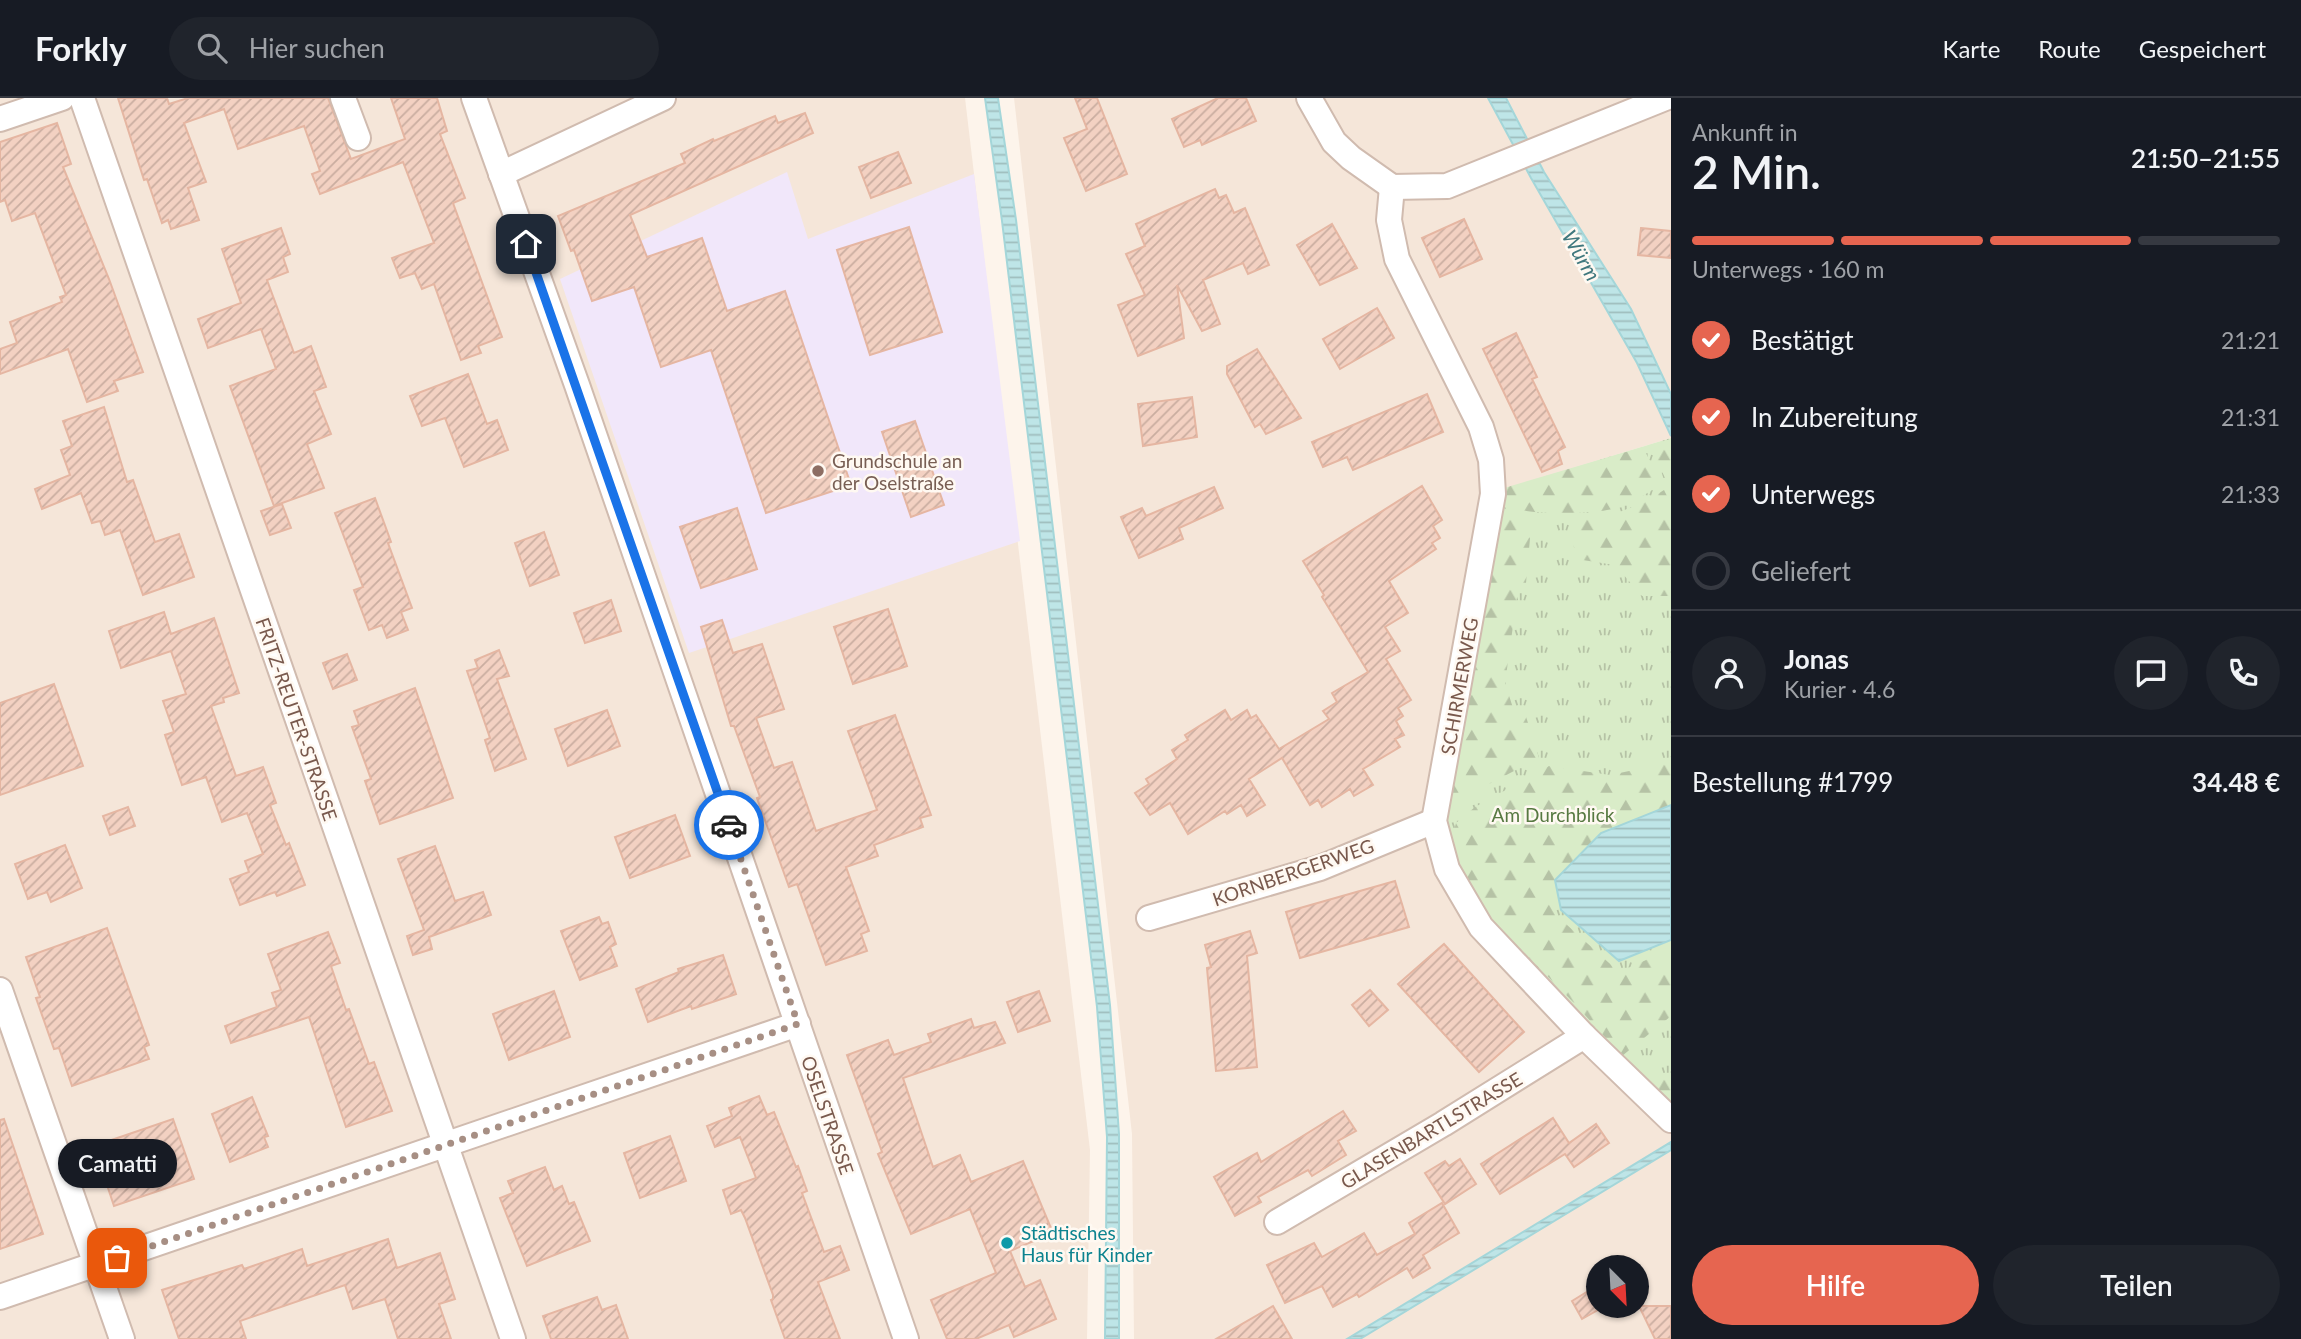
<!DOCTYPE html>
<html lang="de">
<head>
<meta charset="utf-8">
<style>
  :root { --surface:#171b24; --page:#20242c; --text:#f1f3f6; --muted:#9ea1a6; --line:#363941; --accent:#e66550 }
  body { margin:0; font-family:Lato,sans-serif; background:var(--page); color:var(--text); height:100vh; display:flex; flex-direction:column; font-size:26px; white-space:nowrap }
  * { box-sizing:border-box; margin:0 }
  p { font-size:23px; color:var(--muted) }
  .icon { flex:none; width:38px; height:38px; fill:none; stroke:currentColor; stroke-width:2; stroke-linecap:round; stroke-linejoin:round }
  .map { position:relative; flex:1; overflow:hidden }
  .details { display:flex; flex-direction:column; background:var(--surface); width:630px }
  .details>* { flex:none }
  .needle { width:46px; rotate:156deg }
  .fabs { position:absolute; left:1586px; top:1157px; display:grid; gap:14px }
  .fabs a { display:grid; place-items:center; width:63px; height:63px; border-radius:50%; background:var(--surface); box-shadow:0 2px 5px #0004; font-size:35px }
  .pin { position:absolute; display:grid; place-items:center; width:60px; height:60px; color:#fff; margin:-30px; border-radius:14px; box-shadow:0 4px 10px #0006 }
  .courier { position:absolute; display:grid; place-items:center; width:70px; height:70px; margin:-35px; border:5px solid #1a73e8; border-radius:50%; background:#fff; color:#222; box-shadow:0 2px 9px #0007 }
  .bubble { position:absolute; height:49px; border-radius:24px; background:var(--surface); box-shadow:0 2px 5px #0004; font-size:23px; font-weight:600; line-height:49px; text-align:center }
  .overview em { font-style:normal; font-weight:600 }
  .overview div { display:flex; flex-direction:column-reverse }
  .overview { display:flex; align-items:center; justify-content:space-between; height:119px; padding:0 21px }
  h1 { font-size:46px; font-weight:600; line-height:52px }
  .bar { display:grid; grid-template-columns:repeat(4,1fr); gap:10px 7px; align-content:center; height:84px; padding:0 21px }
  .bar i { height:9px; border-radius:5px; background:var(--line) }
  .bar .active { background:var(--accent) }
  .bar p { grid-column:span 4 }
  .line { display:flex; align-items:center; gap:18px; padding:0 21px; border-top:2px solid var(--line) }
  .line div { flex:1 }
  .round { display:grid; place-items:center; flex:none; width:74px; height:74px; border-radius:37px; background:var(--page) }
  ol { padding:0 21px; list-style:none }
  li { display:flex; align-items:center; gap:21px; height:77px }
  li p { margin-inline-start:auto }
  li .icon { padding:7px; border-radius:50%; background:var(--accent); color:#fff; stroke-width:4 }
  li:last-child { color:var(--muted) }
  li i { width:38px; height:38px; border:4px solid var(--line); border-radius:50% }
  .cta { display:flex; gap:14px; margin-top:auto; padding:14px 21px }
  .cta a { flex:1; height:80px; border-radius:42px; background:var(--accent); color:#fff; font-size:28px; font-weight:600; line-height:80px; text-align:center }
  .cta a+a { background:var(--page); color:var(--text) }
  header { display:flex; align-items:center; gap:42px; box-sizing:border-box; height:98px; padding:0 35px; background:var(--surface); border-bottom:2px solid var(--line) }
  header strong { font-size:33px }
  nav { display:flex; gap:38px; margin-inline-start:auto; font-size:24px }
  .search { width:490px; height:63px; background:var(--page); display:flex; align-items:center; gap:18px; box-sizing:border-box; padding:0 24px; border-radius:38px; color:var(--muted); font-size:26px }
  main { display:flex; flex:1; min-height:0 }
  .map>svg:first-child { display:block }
  .residential { fill:#f5e6d9; fill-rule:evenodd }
  .education { fill:#f1e7fa }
  .grass { fill:url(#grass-tufts) }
  .forest { fill:url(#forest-firs) }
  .water { fill:url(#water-rules); stroke:#a4d6d9; stroke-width:2 }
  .building { fill:url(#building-hatch); stroke:#e5b6a2; stroke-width:2 }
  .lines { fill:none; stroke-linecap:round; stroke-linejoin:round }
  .minor-casing { stroke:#d0bbaf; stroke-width:28 }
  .minor { stroke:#fff; stroke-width:24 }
  .done { stroke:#a78f84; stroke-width:7; stroke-dasharray:0 12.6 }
  .route { stroke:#1a73e8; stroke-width:9 }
  .education-dot { fill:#8d6e63; stroke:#fff9f2; stroke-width:2.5 }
  .culture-dot { fill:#0f9aa8; stroke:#fff9f2; stroke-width:2.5 }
  .labels { text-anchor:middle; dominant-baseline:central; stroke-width:5; stroke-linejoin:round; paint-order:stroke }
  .education-label { font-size:19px; fill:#785e54; stroke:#fff9f2; text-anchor:start }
  .street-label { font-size:19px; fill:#79594d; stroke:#fff9f2 }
  .park-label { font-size:19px; fill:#577941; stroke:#fff9f2 }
  .culture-label { font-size:19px; fill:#0d838f; stroke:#fff9f2; text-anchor:start }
  .water-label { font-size:21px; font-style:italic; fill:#40787e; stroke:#fff9f2 }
</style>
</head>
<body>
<header>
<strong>Forkly</strong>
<div class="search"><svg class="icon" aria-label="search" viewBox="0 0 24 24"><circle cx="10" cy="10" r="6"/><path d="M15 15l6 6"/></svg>Hier suchen</div>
<nav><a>Karte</a><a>Route</a><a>Gespeichert</a></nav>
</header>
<main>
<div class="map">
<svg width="1671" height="1241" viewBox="0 0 1671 1241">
  <defs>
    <pattern id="grass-tufts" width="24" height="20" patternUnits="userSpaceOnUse" patternTransform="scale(1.75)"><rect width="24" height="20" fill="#d9ecc8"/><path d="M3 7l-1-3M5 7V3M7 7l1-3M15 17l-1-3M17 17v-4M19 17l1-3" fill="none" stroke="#b5c2a5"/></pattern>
    <pattern id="forest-firs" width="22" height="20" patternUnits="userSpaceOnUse" patternTransform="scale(1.75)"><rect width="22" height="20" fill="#d9ecc8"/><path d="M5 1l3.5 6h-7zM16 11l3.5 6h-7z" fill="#b5c2a5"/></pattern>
    <pattern id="water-rules" width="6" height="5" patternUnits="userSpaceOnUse" patternTransform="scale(1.75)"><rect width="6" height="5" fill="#bee5e7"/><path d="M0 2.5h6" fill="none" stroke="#9fbdbd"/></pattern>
    <pattern id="building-hatch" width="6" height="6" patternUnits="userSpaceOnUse" patternTransform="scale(1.75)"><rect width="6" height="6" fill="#f3d1c2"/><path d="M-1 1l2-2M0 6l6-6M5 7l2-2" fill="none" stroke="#caada0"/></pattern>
  </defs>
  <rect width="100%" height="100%" fill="#fdf4eb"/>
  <g class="residential">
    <path d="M0,0H965L1090,1052L1087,1241H0Z"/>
    <path d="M1014,0H1671V340L1487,396L1671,1034V1241H1134L1132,1036ZM1598,1169H1636V1208H1598Z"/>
  </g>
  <path class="education" d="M787,74L808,141L974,76L1020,443L689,555L560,181Z"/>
  <path class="grass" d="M1671,340V1034L1473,828L1432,720L1487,396Z"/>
  <g class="forest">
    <path d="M1671,341V392L1649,347Z"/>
    <path d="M1643,349L1661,386C1645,397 1627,409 1607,412C1588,416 1526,418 1510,408C1507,407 1505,403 1502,401L1504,390Z"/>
    <path d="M1664,392L1671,406V498H1642L1615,467L1576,461L1569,422L1609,418L1645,404Z"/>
    <path d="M1495,403L1508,413L1532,418L1526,485H1519L1505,585L1513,610L1523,609L1539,660L1464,699L1446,700Z"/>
    <path d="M1671,659V707L1601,735L1555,783L1556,817L1619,874L1662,855L1671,854V918L1622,958L1575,906L1491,821L1459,766L1453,737L1456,725L1475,709L1549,668L1610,677L1634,672Z"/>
    <path d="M1671,977V1012L1655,991L1661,982Z"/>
  </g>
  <g class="water">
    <path d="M985,0H998L1016,122L1110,907L1119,1036V1241H1105L1107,1039L1097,909L1002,123Z"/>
    <path d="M1488,0H1506L1544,74L1631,211L1671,296V338L1637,265L1531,80Z"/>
    <path d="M1671,707V842L1619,863L1561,812L1555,782L1601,735Z"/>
    <path d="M1671,1044V1052L1360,1241H1347Z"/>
  </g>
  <g class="building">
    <path d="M118,0H167L169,6L188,0H328L351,61L405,41L391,0H437L447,33L440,36L465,100L453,105L502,239L478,248L481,255L461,262L434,186L422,191L415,175L400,180L392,160L434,145L403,64L320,96L312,76L320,73L304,28L238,51L224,11L184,25L206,84L188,90L199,122L171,131L168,122L162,125L147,81L144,82Z"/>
    <path d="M1075,0H1097L1127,76L1086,93L1064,40L1087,31Z"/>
    <path d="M1218,0H1246L1256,23L1202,47L1200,42L1184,49L1172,21Z"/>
    <path d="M805,15L813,35L630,117L647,159L702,140L727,213L785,193L851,387L766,415L711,252L661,269L634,189L592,203L574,152L571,153L558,118L685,65L681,56L713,41L714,43L775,18L778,25Z"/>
    <path d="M57,25L71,66L63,69L109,181L143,274L114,283L118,293L87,304L68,251L0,276V251L17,245L10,224L62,204L60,199L66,197L35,115L12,123L5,102L0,104V44Z"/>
    <path d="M898,54L911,85L871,100L859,69Z"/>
    <path d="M1215,91L1219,100L1226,97L1234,115L1245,110L1269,167L1248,176L1243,165L1203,182L1220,226L1202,233L1177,187L1184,240L1138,258L1118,207L1145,197L1126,156L1145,148L1136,126Z"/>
    <path d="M1464,121L1482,161L1440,179L1422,140Z"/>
    <path d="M1332,126L1357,170L1320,187L1297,147Z"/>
    <path d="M909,129L942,234L870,257L837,152Z"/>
    <path d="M281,130L290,156L283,159L288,174L267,182L294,255L311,248L326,289L314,293L331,336L307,346L324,390L274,408L230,288L276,271L261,231L208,250L198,221L241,205L222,151Z"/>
    <path d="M1641,130L1671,133V160L1638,157Z"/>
    <path d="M1377,210L1394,240L1340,271L1323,241Z"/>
    <path d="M1516,235L1537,279L1532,281L1565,349L1558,353L1562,366L1542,374L1483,251Z"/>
    <path d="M1257,251L1301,320L1266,336L1260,326L1255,329L1227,276V268Z"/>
    <path d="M468,276L487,326L497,322L508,352L464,369L445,320L422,328L410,298Z"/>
    <path d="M1427,296L1443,334L1353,372L1347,359L1323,369L1312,344Z"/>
    <path d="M1192,299L1197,339L1143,348L1138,306Z"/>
    <path d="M104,309L127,384L133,382L155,444L179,436L194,479L143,497L120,432L105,437L100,423L92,425L81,395L42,411L35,391L70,377L61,352L72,348L63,323Z"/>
    <path d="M915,323L944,407L911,419L882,334Z"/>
    <path d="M1422,388L1442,422L1433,428L1440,440L1432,445L1436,451L1389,483L1408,515L1385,529L1400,553L1386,561L1411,602L1398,610L1403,618L1396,623L1404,637L1395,641L1400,649L1363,671L1373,687L1354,698L1350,691L1322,709L1318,702L1310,707L1282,660L1249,681L1265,707L1247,718L1241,707L1227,716L1225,713L1188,736L1170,705L1150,717L1135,695L1149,686L1146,681L1177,661L1172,652L1188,642L1185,637L1225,612L1231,622L1247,612L1251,620L1256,617L1279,651L1329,621L1323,613L1337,604L1332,595L1368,574L1322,499L1324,497L1303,463Z"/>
    <path d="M1214,389L1223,410L1179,430L1183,441L1139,460L1121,419L1142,410L1146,418Z"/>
    <path d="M375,400L391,444L388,445L412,510L401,514L408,532L387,540L382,527L369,532L354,492L363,489L335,415Z"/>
    <path d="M282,406L291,430L270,437L261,413Z"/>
    <path d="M737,410L757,471L701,490L680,429Z"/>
    <path d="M544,434L559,477L530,488L515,445Z"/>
    <path d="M611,502L621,533L585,545L574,515Z"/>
    <path d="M888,511L907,568L853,586L834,529Z"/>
    <path d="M164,514L171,536L214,520L239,595L223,600L224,604L211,608L236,678L263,669L276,705L270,707L286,747L289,745L305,787L277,798L275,794L240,807L230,781L249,774L245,763L263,756L247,715L222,724L206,679L182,687L165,637L174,634L163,603L186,596L171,553L121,570L109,533Z"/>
    <path d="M722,522L733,555L762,546L784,611L756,620L774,670L792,664L816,733L877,712L848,633L895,617L931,717L920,720L923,729L874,747L878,758L846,769L869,833L861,836L867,853L826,867L797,786L789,789L757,700L760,699L734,628H731L701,529Z"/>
    <path d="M499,552L509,578L497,581L526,661L495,673L485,642L490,640L467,573L478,570L475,562Z"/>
    <path d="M347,556L357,582L333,591L323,565Z"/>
    <path d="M54,586L83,668L0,697V605Z"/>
    <path d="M415,590L453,700L380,726L365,683L371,681L352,629L359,627L354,613Z"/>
    <path d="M607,612L620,648L568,668L555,631Z"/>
    <path d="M128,709L135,728L110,737L103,718Z"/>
    <path d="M675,717L690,758L630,780L615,739Z"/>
    <path d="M65,747L82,790L51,804L47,794L28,801L15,766Z"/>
    <path d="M435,748L455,803L483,794L491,817L429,839L432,851L413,857L407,838L424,832L398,761Z"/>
    <path d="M1395,783L1409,829L1300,860L1286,814Z"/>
    <path d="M599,819L602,826L608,824L616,846L610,849L617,868L580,882L561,833Z"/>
    <path d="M107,830L149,947L144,949L149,961L72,988L59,950L54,951L36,900L40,899L26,859Z"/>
    <path d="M1250,833L1257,855L1247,858L1257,969L1216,973L1207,870L1211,869L1205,847Z"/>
    <path d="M328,834L340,865L331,868L346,912L349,911L369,966L374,964L392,1013L346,1029L309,919L231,945L225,928L277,909L272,895L281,892L268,856Z"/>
    <path d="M1444,846L1524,934L1479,974L1398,886Z"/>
    <path d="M723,857L736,896L692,911L691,908L648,924L636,891L679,874L678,871Z"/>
    <path d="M1370,892L1388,912L1369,928L1352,907Z"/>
    <path d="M554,893L570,939L509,962L493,916Z"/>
    <path d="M1039,893L1050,923L1018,934L1007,904Z"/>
    <path d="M971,921L974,930L995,924L1005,945L903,980L933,1069L960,1057L971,1084L1023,1063L1053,1135L1010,1153L1025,1189L1040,1182L1056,1221L1014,1239L1009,1227L976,1241H947L931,1202L996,1175L970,1111L911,1136L878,1056L882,1054L847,957L888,942L894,957L931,944L928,936Z"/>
    <path d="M759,998L767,1017L774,1014L796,1069L798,1068L807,1093L802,1095L824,1154L840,1148L849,1172L818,1184L840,1241H785L771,1202L773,1201V1197L745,1120L741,1112L731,1116L723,1092L756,1080L740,1039L715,1049L707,1028L732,1018L729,1010Z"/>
    <path d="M252,999L268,1038L264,1039L268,1049L230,1064L212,1016Z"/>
    <path d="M1343,1013L1356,1033L1338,1043L1346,1057L1312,1078L1308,1072L1258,1099L1261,1104L1235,1118L1214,1079L1257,1055L1261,1064Z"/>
    <path d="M1553,1020L1569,1045L1596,1026L1609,1045L1574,1069L1565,1056L1500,1096L1481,1066Z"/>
    <path d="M4,1021L43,1136L0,1151V1022Z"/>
    <path d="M173,1021L194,1081L114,1108L94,1048Z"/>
    <path d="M670,1038L686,1083L640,1100L624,1055Z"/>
    <path d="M1460,1061L1476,1086L1445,1106L1425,1075L1445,1063L1449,1068Z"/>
    <path d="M545,1069L554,1092L562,1088L569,1106L574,1104L590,1143L527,1168L500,1100L513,1095L508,1083Z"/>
    <path d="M1442,1105L1459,1135L1423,1157L1430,1170L1413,1180L1407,1170L1359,1199L1357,1196L1333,1209L1322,1188L1285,1205L1267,1167L1314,1145L1322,1159L1364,1135L1377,1157L1415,1136L1409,1125Z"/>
    <path d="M388,1141L397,1170L440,1155L455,1201L439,1206L451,1241H398L385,1201L353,1211L345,1187L240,1223L246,1241H179L162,1192L242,1167L244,1171L302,1151L307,1168Z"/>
    <path d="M1598,1187V1212L1582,1221L1572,1203Z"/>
    <path d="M597,1199L602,1212L616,1207L628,1241H551L543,1218Z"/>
    <path d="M1273,1208L1292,1241H1216Z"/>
    <path d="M1639,1208H1671V1241H1655Z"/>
  </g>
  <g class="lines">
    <g class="minor-casing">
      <g id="minor">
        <path d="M82,0L513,1241"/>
        <path d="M343,0L358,40"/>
        <path d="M474,0L577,287L906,1241"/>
        <path d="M1309,0L1334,44L1351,60L1392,89L1447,88L1665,0"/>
        <path d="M0,21L62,0"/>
        <path d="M501,76L663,0"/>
        <path d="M1392,89L1389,122L1397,161L1481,329L1491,362L1493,396L1434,723L1447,771L1481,829L1584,938L1671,1022"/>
        <path d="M1149,820L1320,770L1434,723"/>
        <path d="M0,892L122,1241"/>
        <path d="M1277,1124L1443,1026L1584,938"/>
        <path d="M0,1199L798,926"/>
      </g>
    </g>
    <use href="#minor" class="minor"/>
  </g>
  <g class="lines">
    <path class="done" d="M117,1160L798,926L729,727"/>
    <path class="route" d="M526,146L729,727"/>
  </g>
  <circle class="education-dot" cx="818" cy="373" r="7"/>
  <circle class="culture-dot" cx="1007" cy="1145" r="7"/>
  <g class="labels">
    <g class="education-label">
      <text x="832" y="362">Grundschule an<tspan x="832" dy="22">der Oselstraße</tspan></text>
    </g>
    <g class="street-label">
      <text transform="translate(1459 588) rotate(-80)">SCHIRMERWEG</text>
      <text transform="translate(297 621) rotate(71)">FRITZ-REUTER-STRASSE</text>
      <text transform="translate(1293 774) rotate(-19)">KORNBERGERWEG</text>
      <text transform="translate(828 1017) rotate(71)">OSELSTRASSE</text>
      <text transform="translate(1431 1032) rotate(-31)">GLASENBARTLSTRASSE</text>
    </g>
    <g class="park-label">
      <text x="1553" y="716">Am Durchblick</text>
    </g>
    <g class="culture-label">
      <text x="1021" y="1134">Städtisches<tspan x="1021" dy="22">Haus für Kinder</tspan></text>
    </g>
    <g class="water-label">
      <text transform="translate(1582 157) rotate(60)">Würm</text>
    </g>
  </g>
</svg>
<div class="fabs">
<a><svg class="needle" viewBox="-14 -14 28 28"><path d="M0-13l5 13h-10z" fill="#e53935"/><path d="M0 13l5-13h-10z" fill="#9ea1a6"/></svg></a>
</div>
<div class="pin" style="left:117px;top:1160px;background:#ea580c"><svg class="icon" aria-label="bag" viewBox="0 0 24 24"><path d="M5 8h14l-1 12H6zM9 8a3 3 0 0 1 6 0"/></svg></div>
<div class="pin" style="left:526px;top:146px;background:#1f2937"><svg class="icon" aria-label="home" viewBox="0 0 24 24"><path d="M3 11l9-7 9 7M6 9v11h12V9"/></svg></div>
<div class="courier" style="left:729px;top:727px"><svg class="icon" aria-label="car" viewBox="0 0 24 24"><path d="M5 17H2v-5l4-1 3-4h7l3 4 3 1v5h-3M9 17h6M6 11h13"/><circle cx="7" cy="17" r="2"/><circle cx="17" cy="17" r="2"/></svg></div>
<div class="bubble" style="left:58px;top:1041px;width:119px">Camatti</div>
</div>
<section class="details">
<div class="overview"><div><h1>2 Min.</h1><p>Ankunft in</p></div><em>21:50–21:55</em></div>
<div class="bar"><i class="active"></i><i class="active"></i><i class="active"></i><i></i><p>Unterwegs · 160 m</p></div>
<ol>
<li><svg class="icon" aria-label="check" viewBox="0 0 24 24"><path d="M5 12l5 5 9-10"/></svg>Bestätigt<p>21:21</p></li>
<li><svg class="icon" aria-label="check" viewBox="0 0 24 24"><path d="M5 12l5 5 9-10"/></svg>In Zubereitung<p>21:31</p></li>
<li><svg class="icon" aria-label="check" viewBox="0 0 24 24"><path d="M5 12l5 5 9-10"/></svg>Unterwegs<p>21:33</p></li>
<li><i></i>Geliefert</li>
</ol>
<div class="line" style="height:126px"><a class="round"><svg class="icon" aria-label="person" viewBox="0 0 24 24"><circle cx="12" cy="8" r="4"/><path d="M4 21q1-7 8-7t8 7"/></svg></a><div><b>Jonas</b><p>Kurier · 4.6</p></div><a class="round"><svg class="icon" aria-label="chat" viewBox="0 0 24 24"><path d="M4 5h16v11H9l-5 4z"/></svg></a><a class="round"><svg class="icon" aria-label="phone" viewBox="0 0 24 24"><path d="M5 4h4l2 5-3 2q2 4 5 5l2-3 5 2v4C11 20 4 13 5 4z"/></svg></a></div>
<div class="line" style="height:91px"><div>Bestellung #1799</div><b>34.48 €</b></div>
<div class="cta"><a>Hilfe</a><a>Teilen</a></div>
</section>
</main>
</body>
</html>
